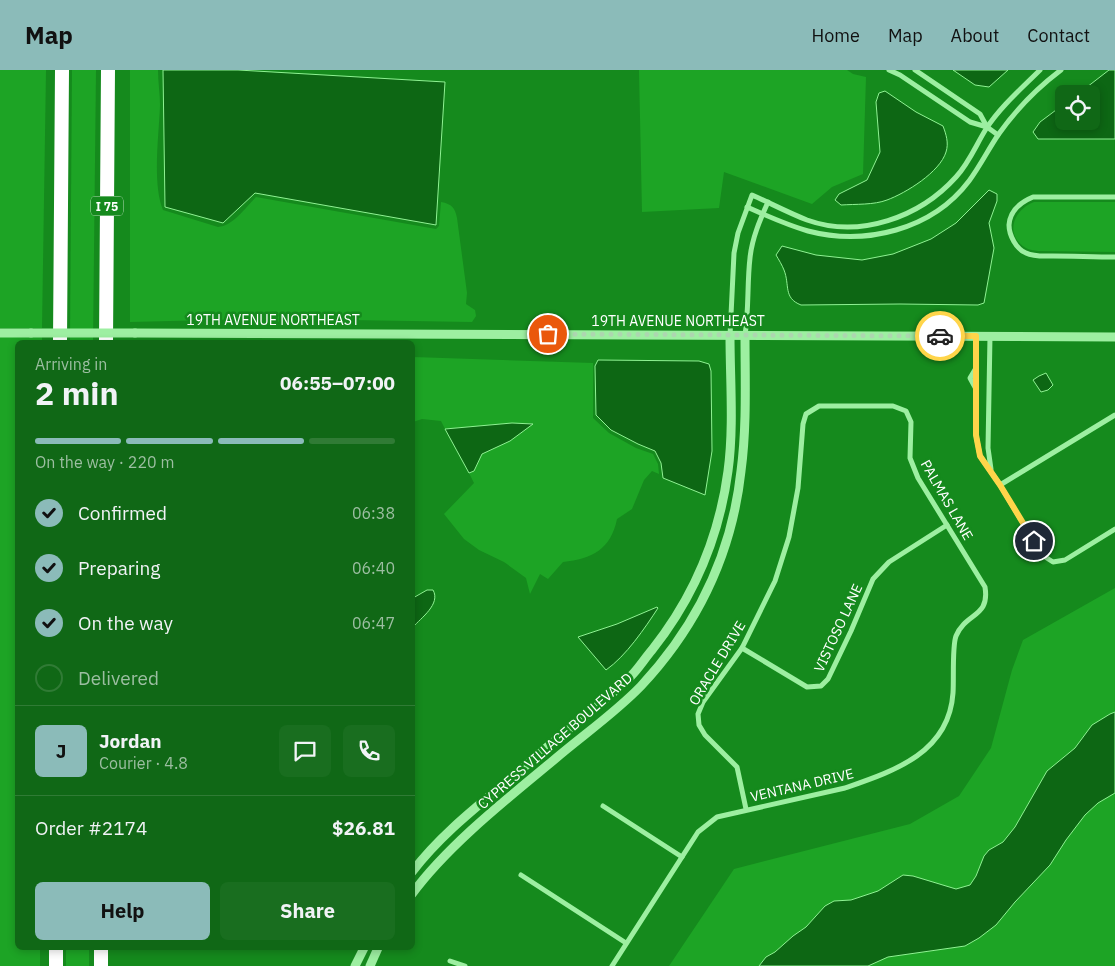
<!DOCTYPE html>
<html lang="en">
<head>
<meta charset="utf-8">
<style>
  :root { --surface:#106816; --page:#196e1f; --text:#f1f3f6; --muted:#9cbea1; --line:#307b35; --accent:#8bbbb9 }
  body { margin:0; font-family:"IBM Plex Sans",sans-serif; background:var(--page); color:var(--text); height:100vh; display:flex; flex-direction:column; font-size:19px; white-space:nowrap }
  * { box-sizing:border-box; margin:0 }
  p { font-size:16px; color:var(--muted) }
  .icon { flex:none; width:28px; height:28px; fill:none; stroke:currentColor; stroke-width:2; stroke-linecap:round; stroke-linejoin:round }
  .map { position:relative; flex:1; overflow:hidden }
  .drawer { position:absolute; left:15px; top:270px; width:400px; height:610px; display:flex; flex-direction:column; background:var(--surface); border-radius:8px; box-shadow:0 2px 8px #0003 }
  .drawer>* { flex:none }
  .controls { position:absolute; left:1055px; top:15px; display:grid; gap:10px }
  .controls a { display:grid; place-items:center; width:45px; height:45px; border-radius:8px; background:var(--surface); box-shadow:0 2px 8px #0003; font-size:25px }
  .pin { position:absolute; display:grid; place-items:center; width:42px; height:42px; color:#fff; margin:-21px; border:2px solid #fff; border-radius:50%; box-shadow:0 1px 5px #0007 }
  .courier { position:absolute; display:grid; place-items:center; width:50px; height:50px; margin:-25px; border:4px solid #ffd54a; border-radius:50%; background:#fff; color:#222; box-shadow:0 1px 6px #0007 }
  .head em { font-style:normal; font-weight:700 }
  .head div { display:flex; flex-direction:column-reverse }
  .head { display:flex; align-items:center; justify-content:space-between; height:85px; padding:0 20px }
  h1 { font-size:32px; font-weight:700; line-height:38px }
  .bar { display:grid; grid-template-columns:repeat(4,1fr); gap:8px 5px; align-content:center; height:60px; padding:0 20px }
  .bar i { height:6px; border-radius:4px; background:var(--line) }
  .bar .on { background:var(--accent) }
  .bar p { grid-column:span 4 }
  .line { display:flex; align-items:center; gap:12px; padding:0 20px; border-top:1px solid var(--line) }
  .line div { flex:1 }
  .round { display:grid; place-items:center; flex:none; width:52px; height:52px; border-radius:8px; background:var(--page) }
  ol { padding:0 20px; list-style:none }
  li { display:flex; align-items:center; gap:15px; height:55px }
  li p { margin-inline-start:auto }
  li .icon { padding:5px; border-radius:50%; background:var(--accent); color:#111; stroke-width:4 }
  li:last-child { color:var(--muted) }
  li i { width:28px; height:28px; border:2px solid var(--line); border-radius:50% }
  .action { display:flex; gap:10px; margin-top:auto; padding:10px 20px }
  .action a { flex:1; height:58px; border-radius:8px; background:var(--accent); color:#111; font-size:20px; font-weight:700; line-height:58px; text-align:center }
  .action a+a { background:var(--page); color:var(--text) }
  header { display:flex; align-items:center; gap:30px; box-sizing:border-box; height:70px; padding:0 25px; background:var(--accent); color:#111 }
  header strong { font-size:24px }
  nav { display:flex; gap:28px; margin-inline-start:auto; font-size:18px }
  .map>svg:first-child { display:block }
  .green { fill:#1da425 }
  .water { fill:#0d6714; stroke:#8ff293 }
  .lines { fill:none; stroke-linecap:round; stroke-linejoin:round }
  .minor { stroke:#9defa1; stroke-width:5 }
  .tertiary { stroke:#9defa1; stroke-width:9 }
  .motorway { stroke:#fff; stroke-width:14 }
  .tertiary-bridge { stroke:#9defa1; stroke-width:9 }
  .done { stroke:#add6b0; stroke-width:5; stroke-dasharray:0 9 }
  .route { stroke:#ffd54a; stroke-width:6 }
  .labels { text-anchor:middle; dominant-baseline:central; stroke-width:5; stroke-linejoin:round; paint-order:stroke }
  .shield { fill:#158a1d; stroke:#b9dcbb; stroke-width:1 }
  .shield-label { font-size:12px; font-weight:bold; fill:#fff }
  .street-label { font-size:14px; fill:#fff; stroke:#158a1d }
</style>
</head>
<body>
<header>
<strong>Map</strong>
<nav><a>Home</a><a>Map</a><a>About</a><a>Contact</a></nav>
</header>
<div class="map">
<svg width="1115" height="896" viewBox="0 0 1115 896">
  <rect width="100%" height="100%" fill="#158a1d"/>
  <g class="green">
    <path d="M0,0H46L42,258H0Z"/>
    <path d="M72,0H96L93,272H70Z"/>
    <path d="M130,0H158C158,12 160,24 160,35C159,66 152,113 163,140L218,157C233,156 245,138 256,127L436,159L439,156L441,132C452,134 455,138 457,148L467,223L466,234L475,240L476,246L472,252L289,249L277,252L252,249L130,252Z"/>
    <path d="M639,0H847L853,4L866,7L863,104L832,117L812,134L724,102L719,138L642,142Z"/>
    <path d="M1034,132H1115V182L1038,181C1034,180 1029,180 1026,178C1004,165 1013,140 1034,132Z"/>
    <path d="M0,267H42V272H18V878H40V896H0Z"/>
    <path d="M413,287L593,293V348L609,363L636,378L653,384L658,394L659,404L652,401L644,410L632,439L617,449C611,479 592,489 563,492L548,509L540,504L530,524L526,508L504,492L479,480L464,469L444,444L474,413L469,403L474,401L482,384L510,371L532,354L512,353L445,359L441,351L422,349L413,352Z"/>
    <path d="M1115,518V896H669L734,799L910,754L959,726L991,678L1012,600L1023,570Z"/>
    <rect x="66" y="878" width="23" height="18"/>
  </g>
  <g class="water">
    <path d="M163,0H238L445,12L436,155L255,123L223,153L165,137Z"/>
    <path d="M953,0H1008L989,17L975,15Z"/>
    <path d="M1109,0H1115V69H1038L1033,62L1040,52L1064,34V51H1091V24H1078Z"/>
    <path d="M885,21L916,42L943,56C946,64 949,73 946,82C940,102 906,123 887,130C874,135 856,134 841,135L835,130L839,124L867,110L880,82L876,32L879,23Z"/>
    <path d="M989,120L997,124V131L989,153L994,178L984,233L978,235L900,234L801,235C783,228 790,215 784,200C782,195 779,190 776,185L782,176L816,185L862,190L893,184L931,169L956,153Z"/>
    <path d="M598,290L699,291L709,294L711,301L712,381L705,425L663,408L661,393L655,381L638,374L611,360L596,345L595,296Z"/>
    <path d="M1046,303L1053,315L1048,320L1041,322L1033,310L1039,306Z"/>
    <path d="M512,353L533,354L510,371L482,384L474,401L469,403L445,359Z"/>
    <path d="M427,520H433C441,534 421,548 413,557V528Z"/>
    <path d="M657,537L658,538C645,558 626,586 606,600L578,567L617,554Z"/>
    <path d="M1115,642V723L1098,733L1085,745L1066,770L1050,795L1015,832L996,855L979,868L965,876L888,887L868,896H759L766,887L775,882L793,866L806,857L825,836L834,831L851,830L878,821L903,805L913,806L956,819L970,815L976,806L984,786L989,780L1003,772L1015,757L1047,701L1075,678L1092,655L1110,644Z"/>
  </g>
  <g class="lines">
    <g class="minor">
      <path d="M889,0L900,5L970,52L987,57L998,65"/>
      <path d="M915,0L980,44L987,57"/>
      <path d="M1115,127H1033C1021,132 1010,140 1009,155C1009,165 1016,179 1026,183C1034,187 1044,186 1053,186C1073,186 1094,187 1115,187"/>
      <path d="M747,137C767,146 787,155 808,161C865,176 932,160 969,111C980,96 988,80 998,65C1015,41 1037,18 1061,0"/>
      <path d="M745,265C749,240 747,213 750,188C752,168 760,150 768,132"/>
      <path d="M730,266L734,183L738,163L752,125C770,133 789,143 807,150C860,169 920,147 956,107C969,93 976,75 986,59C1000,37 1022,18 1040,0"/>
      <path d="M976,266V365L980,386L1000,415L1042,485L1053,492L1065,490L1115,459"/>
      <path d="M990,266L988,378L991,399"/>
      <path d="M976,298L970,308L976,319"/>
      <path d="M1000,415L1115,345"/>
      <path d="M742,578L807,617L821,616L828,609L851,561L873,509L889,492L947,455"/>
      <path d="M603,736L682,787"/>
      <path d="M521,805L626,873"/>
      <path d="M450,891L465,896"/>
      <path d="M612,896L698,762L717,747L845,718C894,701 949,683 953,623C954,610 952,576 956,566C966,542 990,548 985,517L918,408L910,388L911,352L906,341L893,336H819L806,344L803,354L798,418L789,467L775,511L742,578L703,632L698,644L699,655L705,665L737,697L746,739"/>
    </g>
    <g class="tertiary">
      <path d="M0,263H31"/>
      <path d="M135,263L1115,267"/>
      <path d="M412,802C448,755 496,723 539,684C569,658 603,634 631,606C639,598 645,588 652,580C694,527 719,468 728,401C734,357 730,310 730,266"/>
      <path d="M412,824C448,775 508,728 555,689C583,665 615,643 641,616C697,556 732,483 741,401C747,356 745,310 745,265"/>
      <path d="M355,896L364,878"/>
      <path d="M370,896L378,878"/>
    </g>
    <g class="motorway">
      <path d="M60,272L62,0"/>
      <path d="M106,272L108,0"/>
      <path d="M56,896V878"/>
      <path d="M101,896V878"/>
    </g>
    <path class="tertiary-bridge" d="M31,263H135"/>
  </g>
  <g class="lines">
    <path class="done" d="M548,264L940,266"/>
    <path class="route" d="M940,266H976V365L980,386L1000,415L1034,471"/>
  </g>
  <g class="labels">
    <rect class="shield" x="91" y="126.5" width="32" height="19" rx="4"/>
    <g class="shield-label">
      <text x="107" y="136">I 75</text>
    </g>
    <g class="street-label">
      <text x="273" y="250">19TH AVENUE NORTHEAST</text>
      <text x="678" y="251">19TH AVENUE NORTHEAST</text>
      <text transform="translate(947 430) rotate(60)">PALMAS LANE</text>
      <text transform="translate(838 558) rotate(-65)">VISTOSO LANE</text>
      <text transform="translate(717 593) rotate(-59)">ORACLE DRIVE</text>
      <text transform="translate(555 671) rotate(-41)">CYPRESS VILLAGE BOULEVARD</text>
      <text transform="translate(802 715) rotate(-13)">VENTANA DRIVE</text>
    </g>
  </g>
</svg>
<div class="controls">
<a><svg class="icon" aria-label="locate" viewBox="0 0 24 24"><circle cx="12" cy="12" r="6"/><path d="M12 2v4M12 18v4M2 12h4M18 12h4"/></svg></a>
</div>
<div class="pin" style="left:548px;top:264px;background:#ea580c"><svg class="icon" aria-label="bag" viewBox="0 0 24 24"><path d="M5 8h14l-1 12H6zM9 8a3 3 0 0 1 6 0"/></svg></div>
<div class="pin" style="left:1034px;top:471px;background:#1f2937"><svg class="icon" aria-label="home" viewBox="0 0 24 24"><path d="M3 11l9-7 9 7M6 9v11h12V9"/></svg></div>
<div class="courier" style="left:940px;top:266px"><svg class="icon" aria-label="car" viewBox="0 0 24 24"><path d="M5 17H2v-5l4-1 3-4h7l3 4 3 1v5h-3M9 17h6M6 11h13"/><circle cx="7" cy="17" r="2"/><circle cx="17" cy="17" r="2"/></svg></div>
<section class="drawer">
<div class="head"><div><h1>2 min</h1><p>Arriving in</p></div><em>06:55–07:00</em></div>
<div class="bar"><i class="on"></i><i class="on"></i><i class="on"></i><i></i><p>On the way · 220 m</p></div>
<ol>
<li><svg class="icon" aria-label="check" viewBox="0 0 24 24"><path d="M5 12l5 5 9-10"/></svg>Confirmed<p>06:38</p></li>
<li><svg class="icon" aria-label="check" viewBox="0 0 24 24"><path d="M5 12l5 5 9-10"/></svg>Preparing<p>06:40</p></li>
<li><svg class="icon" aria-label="check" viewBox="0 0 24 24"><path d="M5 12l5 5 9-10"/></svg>On the way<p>06:47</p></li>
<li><i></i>Delivered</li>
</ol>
<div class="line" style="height:90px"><b class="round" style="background:var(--accent);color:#111">J</b><div><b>Jordan</b><p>Courier · 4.8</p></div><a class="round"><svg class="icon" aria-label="chat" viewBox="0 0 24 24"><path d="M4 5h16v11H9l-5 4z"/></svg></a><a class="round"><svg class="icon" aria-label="phone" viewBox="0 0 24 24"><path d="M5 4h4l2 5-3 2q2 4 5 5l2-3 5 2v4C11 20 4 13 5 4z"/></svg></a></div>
<div class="line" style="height:65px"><div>Order #2174</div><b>$26.81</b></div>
<div class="action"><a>Help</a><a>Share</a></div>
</section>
</div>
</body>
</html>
